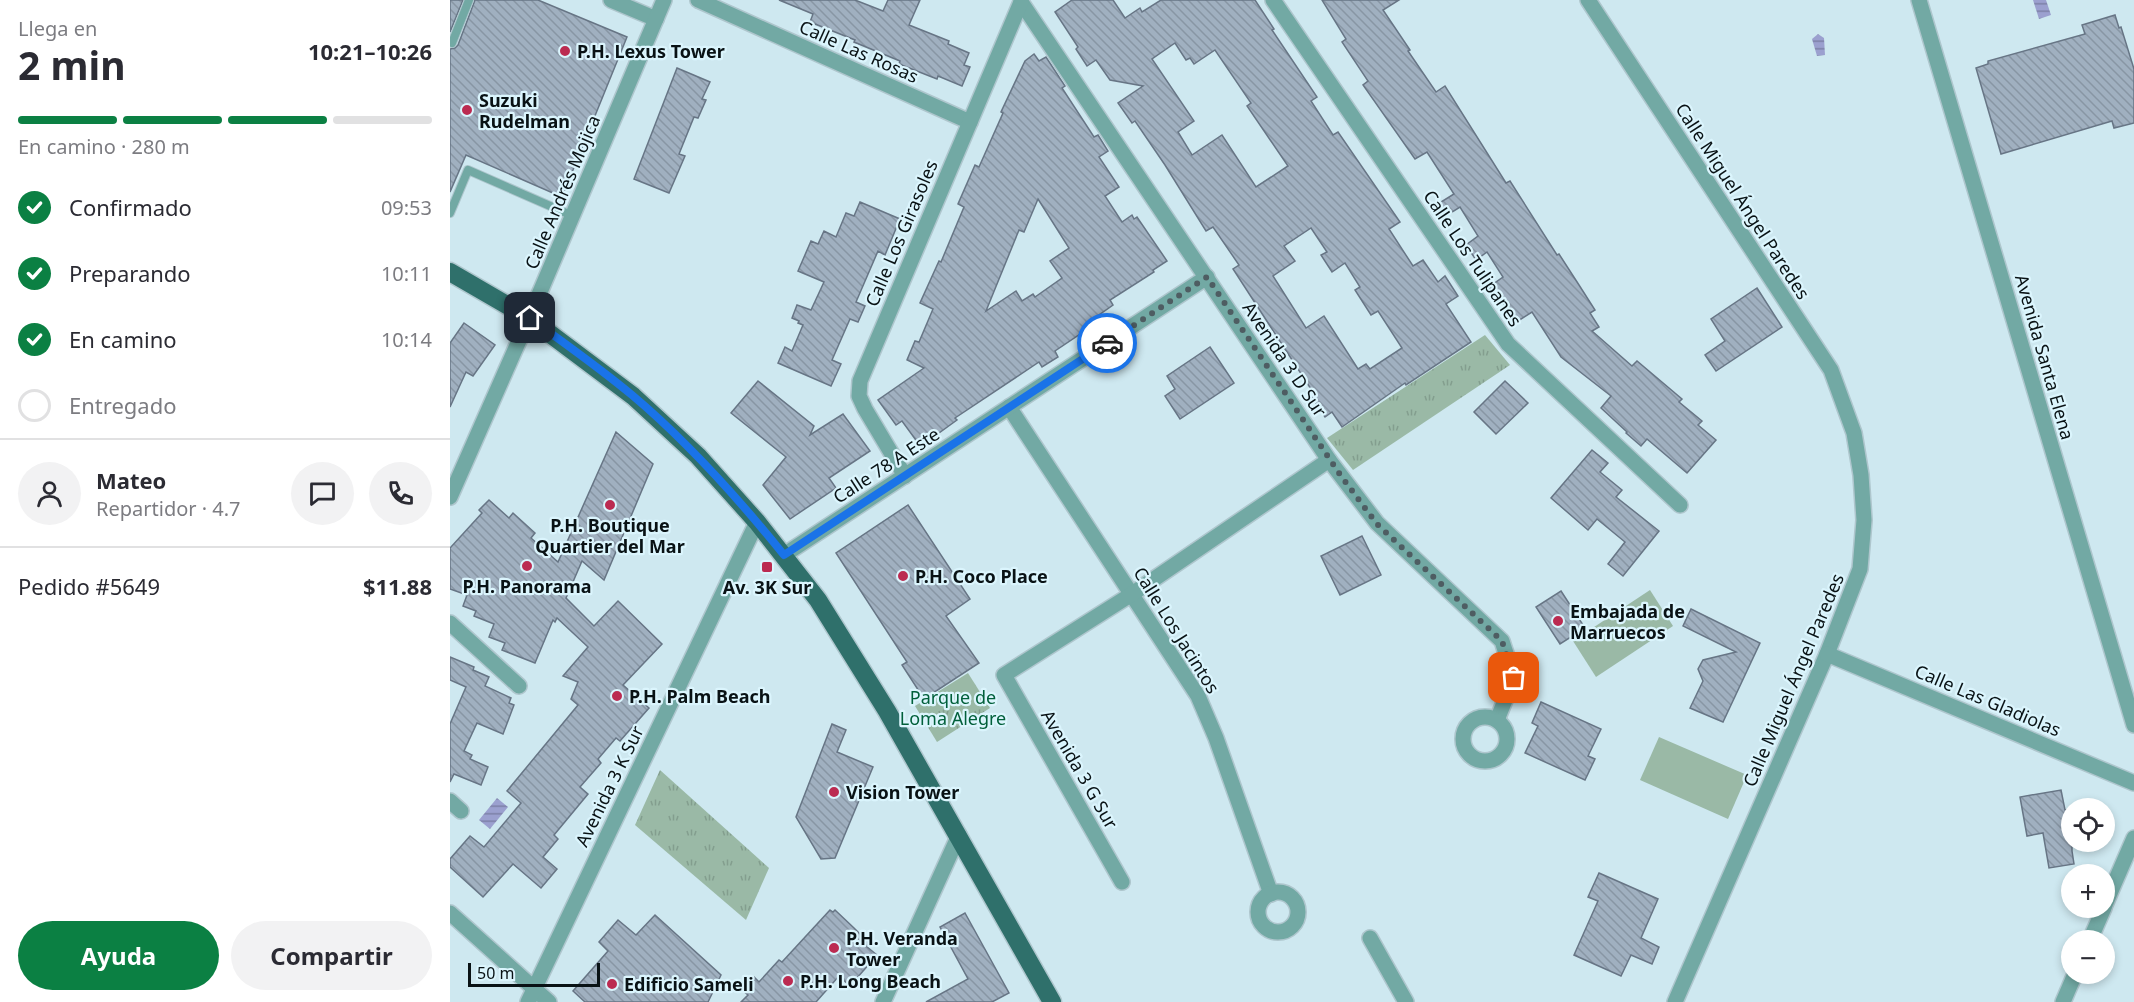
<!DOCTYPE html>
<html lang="es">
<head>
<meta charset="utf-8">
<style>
  :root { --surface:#fff; --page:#f2f2f3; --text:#2b2b33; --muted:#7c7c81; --line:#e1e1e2; --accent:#0b8043 }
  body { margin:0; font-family:"Noto Sans",sans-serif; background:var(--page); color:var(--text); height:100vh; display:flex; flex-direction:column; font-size:22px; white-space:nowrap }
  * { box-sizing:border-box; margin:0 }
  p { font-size:20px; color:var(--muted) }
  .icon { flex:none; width:33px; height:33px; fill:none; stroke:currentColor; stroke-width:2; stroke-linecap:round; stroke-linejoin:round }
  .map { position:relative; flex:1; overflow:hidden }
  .side { display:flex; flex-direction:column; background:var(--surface); width:450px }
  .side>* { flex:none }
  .fabs { position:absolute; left:1611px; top:798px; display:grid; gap:12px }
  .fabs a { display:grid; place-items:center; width:54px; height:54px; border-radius:50%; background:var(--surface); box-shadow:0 3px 9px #0003; font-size:30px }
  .scale { position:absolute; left:18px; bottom:15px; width:132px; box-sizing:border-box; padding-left:6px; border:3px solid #091215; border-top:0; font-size:16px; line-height:21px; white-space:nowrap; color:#091215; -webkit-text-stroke:4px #dbf5fd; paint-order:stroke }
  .pin { position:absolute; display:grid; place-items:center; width:51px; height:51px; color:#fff; margin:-26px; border-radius:12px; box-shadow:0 3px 9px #0006 }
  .courier { position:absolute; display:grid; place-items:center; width:60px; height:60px; margin:-30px; border:4px solid #1a73e8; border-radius:50%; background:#fff; color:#222; box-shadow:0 2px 8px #0007 }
  .head em { font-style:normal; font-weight:700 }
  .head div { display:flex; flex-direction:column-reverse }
  .head { display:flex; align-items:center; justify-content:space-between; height:102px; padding:0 18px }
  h1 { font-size:39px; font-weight:700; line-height:45px }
  .bar { display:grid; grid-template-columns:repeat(4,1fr); gap:9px 6px; align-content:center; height:72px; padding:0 18px }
  .bar i { height:8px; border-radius:4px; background:var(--line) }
  .bar .on { background:var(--accent) }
  .bar p { grid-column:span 4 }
  .line { display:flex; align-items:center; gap:15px; padding:0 18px; border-top:2px solid var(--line) }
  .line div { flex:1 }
  .round { display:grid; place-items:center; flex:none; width:63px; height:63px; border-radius:32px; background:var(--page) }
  ol { padding:0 18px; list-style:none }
  li { display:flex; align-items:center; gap:18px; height:66px }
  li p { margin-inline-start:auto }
  li .icon { padding:6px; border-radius:50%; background:var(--accent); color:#fff; stroke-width:4 }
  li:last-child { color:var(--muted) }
  li i { width:33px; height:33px; border:3px solid var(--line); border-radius:50% }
  .button { display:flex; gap:12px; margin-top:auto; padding:12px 18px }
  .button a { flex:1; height:69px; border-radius:36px; background:var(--accent); color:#fff; font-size:24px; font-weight:700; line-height:69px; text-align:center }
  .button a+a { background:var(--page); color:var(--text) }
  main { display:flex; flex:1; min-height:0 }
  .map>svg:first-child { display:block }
  .grass { fill:url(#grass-tufts) }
  .pitch { fill:#9ab9a6 }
  .water { fill:url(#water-rules) }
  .building { fill:url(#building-back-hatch); stroke:#677585; stroke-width:1.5; fill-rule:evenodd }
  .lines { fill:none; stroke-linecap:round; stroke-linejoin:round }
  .service-casing { stroke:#aec6cd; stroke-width:10 }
  .minor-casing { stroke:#aec6cd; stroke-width:18 }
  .primary-casing { stroke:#aec6cd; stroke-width:21 }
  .service { stroke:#72a9a4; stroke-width:8 }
  .minor { stroke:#72a9a4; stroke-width:15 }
  .primary { stroke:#2f706b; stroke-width:18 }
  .done { stroke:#4e5d62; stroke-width:6; stroke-dasharray:0 10.8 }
  .route { stroke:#1a73e8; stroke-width:8 }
  .poi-dot { fill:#bb2b51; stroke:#dbf5fd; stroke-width:2 }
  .labels { text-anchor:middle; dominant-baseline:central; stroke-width:4.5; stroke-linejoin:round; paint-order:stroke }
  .poi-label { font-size:18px; font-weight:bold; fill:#091215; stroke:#dbf5fd; text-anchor:start }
  .street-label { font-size:18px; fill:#091215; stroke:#dbf5fd }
  .park-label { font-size:18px; fill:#005f3a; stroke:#dbf5fd }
</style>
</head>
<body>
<main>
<section class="side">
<div class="head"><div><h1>2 min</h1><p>Llega en</p></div><em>10:21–10:26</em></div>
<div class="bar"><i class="on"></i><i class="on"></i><i class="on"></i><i></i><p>En camino · 280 m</p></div>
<ol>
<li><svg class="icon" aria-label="check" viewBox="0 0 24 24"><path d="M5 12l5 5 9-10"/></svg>Confirmado<p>09:53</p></li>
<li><svg class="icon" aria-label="check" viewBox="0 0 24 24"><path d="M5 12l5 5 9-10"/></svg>Preparando<p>10:11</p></li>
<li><svg class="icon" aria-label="check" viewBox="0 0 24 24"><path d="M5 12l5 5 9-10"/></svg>En camino<p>10:14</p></li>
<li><i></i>Entregado</li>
</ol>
<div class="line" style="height:108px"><a class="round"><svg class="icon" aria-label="person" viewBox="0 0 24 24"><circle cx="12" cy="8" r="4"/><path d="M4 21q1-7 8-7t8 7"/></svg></a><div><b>Mateo</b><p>Repartidor · 4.7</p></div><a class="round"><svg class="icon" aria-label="chat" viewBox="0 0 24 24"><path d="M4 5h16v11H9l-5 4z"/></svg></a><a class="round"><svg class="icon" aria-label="phone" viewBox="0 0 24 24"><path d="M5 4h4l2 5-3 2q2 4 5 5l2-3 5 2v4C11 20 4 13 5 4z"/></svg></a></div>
<div class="line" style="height:78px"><div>Pedido #5649</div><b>$11.88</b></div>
<div class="button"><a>Ayuda</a><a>Compartir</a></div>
</section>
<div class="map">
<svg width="1684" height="1002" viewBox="0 0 1684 1002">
  <defs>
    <pattern id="grass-tufts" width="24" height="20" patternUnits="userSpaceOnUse" patternTransform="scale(1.5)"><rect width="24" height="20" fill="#9ab9a6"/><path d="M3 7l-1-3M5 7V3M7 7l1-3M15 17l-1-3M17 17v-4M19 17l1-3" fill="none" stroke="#839e8e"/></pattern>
    <pattern id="water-rules" width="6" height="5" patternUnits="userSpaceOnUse" patternTransform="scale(1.5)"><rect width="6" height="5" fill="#9ba0cf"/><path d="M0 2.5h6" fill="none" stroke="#7d81a7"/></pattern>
    <pattern id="building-back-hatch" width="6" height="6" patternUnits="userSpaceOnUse" patternTransform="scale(1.5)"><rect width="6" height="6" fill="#a0b0c0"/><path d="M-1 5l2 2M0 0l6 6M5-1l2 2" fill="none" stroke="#8896a4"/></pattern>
  </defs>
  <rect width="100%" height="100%" fill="#cee8f0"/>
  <g class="grass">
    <path d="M1035,335L1060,365L903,470L877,438Z"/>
    <path d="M518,673L540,708L487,742L465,706Z"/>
    <path d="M210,770L319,868L296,920L185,825Z"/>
  </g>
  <g class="pitch">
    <path d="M1200,590L1223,626L1146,677L1123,641Z"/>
    <path d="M1209,737L1297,775L1278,819L1190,780Z"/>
  </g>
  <g class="water">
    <path d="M1583,0H1596L1601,15L1589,19Z"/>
    <path d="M1368,34L1374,38L1375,55L1367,56L1362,39Z"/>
    <path d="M47,798L58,807L40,829L29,820Z"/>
  </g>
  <g class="building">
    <path d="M0,0H13L0,32Z"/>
    <path d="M25,0H88L177,37L112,197L16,155L0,192V49L5,48L8,45Z"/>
    <path d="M329,0H405L433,11L438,0H470L459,25L499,41L498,44L519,53L514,65L520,67L512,86L488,76L487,79L449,64L450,61L404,42L405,40L360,22L363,14Z"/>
    <path d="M622,0H663L675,18L690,8L692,12L711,0H805L824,29L822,30L867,97L861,101L883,135L888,132L950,222L939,229L963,266L973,260L988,282L995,276L1008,296L996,304L1021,342L956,385L955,383L892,427L882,412L875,417L858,391L861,389L783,269L789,265L763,227L756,231L715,165L685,121L682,123L668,103L693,86L660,80L646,60L637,66L626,49L628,47L605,12ZM725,43L736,60L740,58L744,64L765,50L801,103L797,106L838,166L806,187L772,135L742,155L728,132L744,121L702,59ZM861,228L877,252L871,255L882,272L895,263L910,287L905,290L921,315L928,311L952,348L920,369L916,364L908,369L874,316L856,328L823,276L845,261L834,246Z"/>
    <path d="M872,0H949L933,10L960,50L958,51L986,92L995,86L1056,183L1060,181L1107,255L1109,254L1129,285L1145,310L1140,313L1149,327L1142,331L1182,366L1187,361L1232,399L1229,402L1252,421L1248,425L1266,440L1237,473L1197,439L1191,446L1176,433L1177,432L1151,408L1161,396L1111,357L1082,312L1068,321L1039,287L1053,277L1037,252L1026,260L1016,245L1028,236L1010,207L991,219L983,207L1004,194L977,152L965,159L913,85L918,81L892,42L896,39Z"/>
    <path d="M1665,15L1669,28L1671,27L1684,69V123L1664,128L1662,121L1551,154L1526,68L1538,64V61L1635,34L1632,25Z"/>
    <path d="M584,54L589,61L596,57L615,86L612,88L644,137L648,135L658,151L649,157L669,187L655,196L672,222L682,215L684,219L687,217L717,261L703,270L704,272L660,300L663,305L639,322L642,326L605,351L608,357L592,367L589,362L505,418L507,420L482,438L479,435L468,443L452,421L446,425L428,400L474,368L457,360L465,341L469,342L483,309L470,303L489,261L491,262L514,207L508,204L525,165L529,167L553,113L551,112L575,61ZM588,199L619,248L600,261L612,278L585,297L583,294L572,301L566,291L536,311L569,230L574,232Z"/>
    <path d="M227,68L260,82L252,99L256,100L248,118L244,117L229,154L235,156L219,193L184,179Z"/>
    <path d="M410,202L450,219L435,255L428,251L406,302L415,306L408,322L400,319L382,360L391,364L381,386L328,363L335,347L342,351L353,325L348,323L349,321L342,318L347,305L361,310L374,282L348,271L361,241L368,244L374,231L386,237L396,213L404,216Z"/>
    <path d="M1307,288L1332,327L1266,371L1255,355L1275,341L1261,319Z"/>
    <path d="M14,323L45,345L23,376L16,372L0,407V343Z"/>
    <path d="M760,347L784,383L730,419L715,396L725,389L717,376Z"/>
    <path d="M308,381L364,426L360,435L393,414L420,451L379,478L386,488L340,519L313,485L336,457L281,413Z"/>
    <path d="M1055,381L1078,403L1046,434L1024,412Z"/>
    <path d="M166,432L203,464L154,580L132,561L116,598L144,626L168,601L212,644L173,685L199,708L170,741L166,738L148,759L151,763L130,787L138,794L104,835L108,839L93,857L107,869L91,888L63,864L33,897L0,867V859L20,836L34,847L71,803L57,791L128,705L121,699L128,682L113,676L138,647L107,618L105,622L103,620L85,663L52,650L55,643L39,637L44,624L24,616L26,611L13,606L17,595L0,589V548L32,513L29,510L39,500L59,518L63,513L85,533L81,538L108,562Z"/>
    <path d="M1142,450L1158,463L1150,472L1172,490L1166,497L1209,531L1173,576L1158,564L1175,542L1147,519L1138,530L1101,498Z"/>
    <path d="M458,505L520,599L496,616L529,663L474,699L452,665L457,662L386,553Z"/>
    <path d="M912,536L931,575L890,595L871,556Z"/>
    <path d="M1111,591L1135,628L1110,644L1086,607Z"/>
    <path d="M1241,609L1310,643L1273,722L1240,708L1253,681L1248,669L1253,660L1286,652L1233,626Z"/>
    <path d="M0,657L24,667L23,670L39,677L35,686L61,698L59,703L64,705L53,734L27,723L14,751L22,755L20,759L38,767L31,785L4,774L0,782V724L16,687L0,680Z"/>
    <path d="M1091,702L1151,729L1138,756L1145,759L1135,780L1075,753L1088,726L1082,723Z"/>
    <path d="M382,724L396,730L387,752L423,767L385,858L371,859L346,817Z"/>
    <path d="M1611,790L1615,810L1622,809V851L1624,864L1599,868L1593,833L1577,836L1570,797Z"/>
    <path d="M1149,873L1208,899L1191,938L1209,947L1202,964L1181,955L1171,976L1124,955L1148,901L1138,897Z"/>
    <path d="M380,910L383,912L385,910L404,928L419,943L416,946L427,955L400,986L389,976L366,1002H291L298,995L293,991L304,977L309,982L329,960L332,962Z"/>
    <path d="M515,913L559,993L542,1002H476L518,979L490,927Z"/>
    <path d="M205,915L271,975L258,1002H135L123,991L158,951L149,942L168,920L186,935Z"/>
  </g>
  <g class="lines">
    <g class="service-casing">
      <g id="service">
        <path d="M2,43L19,0"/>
        <path d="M0,213L18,170L123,216"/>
      </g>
    </g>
    <g class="minor-casing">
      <g id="minor">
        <path d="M161,0L206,19"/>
        <path d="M248,0L520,122"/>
        <path d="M823,0L1058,344L1230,505"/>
        <path d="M1138,0L1381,370L1404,433L1411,475L1414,520L1410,569L1377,654L1225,1002"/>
        <path d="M1469,0L1684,725"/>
        <path d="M571,2L879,460L927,523L1052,641L1064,678L1047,720"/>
        <path d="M559,407L748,696L766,738L821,894"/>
        <path d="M455,476L415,409L409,396L410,381L571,2"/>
        <path d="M0,497L79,318L214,0"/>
        <path d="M334,555L757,277"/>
        <path d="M0,623L69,686"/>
        <path d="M1377,654L1684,783"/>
        <circle cx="1035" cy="739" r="22"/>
        <path d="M0,801L11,811"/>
        <path d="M672,882L554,675L682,594L879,460"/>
        <circle cx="828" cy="912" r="20"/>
        <path d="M1654,907L1684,838"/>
        <path d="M0,913L99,1002"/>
        <path d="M920,938L956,1002"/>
        <path d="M1640,940L1654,908"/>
        <path d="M78,1002L307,522"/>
        <path d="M433,1002L509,835"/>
        <path d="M1613,1002L1625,974"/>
      </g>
    </g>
    <g class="primary-casing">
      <path id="primary" d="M0,272L79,318L183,396L248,456L307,522L368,600L437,711L602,1002"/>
    </g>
    <use href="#service" class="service"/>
    <use href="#minor" class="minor"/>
    <use href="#primary" class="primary"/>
  </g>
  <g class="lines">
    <path class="done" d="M657,343L757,277L891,476L927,524L1052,641L1064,678"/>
    <path class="route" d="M80,318C114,343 150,368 182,395C239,443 288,498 334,555L657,343"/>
  </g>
  <g class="poi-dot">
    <circle cx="115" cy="51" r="6"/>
    <circle cx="17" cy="110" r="6"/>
    <circle cx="160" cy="505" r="6"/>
    <circle cx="77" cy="566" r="6"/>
    <rect x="311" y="561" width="12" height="12" rx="3"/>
    <circle cx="453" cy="576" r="6"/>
    <circle cx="1108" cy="621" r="6"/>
    <circle cx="167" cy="696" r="6"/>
    <circle cx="384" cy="792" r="6"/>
    <circle cx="384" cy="948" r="6"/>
    <circle cx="338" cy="981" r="6"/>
    <circle cx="162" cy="984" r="6"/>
  </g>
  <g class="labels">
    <g class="poi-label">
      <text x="127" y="51">P.H. Lexus Tower</text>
      <text x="29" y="100">Suzuki<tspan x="29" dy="21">Rudelman</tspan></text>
      <text x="160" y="525" text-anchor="middle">P.H. Boutique<tspan x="160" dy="21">Quartier del Mar</tspan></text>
      <text x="465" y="576">P.H. Coco Place</text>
      <text x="77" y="586" text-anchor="middle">P.H. Panorama</text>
      <text x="317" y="587" text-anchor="middle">Av. 3K Sur</text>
      <text x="1120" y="611">Embajada de<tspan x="1120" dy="21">Marruecos</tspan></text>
      <text x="179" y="696">P.H. Palm Beach</text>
      <text x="396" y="792">Vision Tower</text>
      <text x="396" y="938">P.H. Veranda<tspan x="396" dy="21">Tower</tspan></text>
      <text x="350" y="981">P.H. Long Beach</text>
      <text x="174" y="984">Edificio Sameli</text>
    </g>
    <g class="street-label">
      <text transform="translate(409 51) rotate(24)">Calle Las Rosas</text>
      <text transform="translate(112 192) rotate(-67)">Calle Andrés Mojica</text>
      <text transform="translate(1293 201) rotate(57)">Calle Miguel Ángel Paredes</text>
      <text transform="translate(451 233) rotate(-67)">Calle Los Girasoles</text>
      <text transform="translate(1023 258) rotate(56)">Calle Los Tulipanes</text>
      <text transform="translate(1595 357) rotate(74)">Avenida Santa Elena</text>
      <text transform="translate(835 359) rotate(56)">Avenida 3 D Sur</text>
      <text transform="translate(436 465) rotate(-33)">Calle 78 A Este</text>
      <text transform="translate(727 630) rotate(58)">Calle Los Jacintos</text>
      <text transform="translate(1343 680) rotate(-67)">Calle Miguel Ángel Paredes</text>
      <text transform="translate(1538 700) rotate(23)">Calle Las Gladiolas</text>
      <text transform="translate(630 769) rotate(60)">Avenida 3 G Sur</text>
      <text transform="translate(159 786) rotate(-64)">Avenida 3 K Sur</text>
    </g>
    <g class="park-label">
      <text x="503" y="697">Parque de<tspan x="503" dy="21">Loma Alegre</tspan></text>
    </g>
  </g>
</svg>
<div class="fabs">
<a><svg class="icon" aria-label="locate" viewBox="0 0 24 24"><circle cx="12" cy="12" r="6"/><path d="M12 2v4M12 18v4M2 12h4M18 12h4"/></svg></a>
<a>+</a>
<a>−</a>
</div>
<div class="scale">50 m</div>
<div class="pin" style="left:1064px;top:678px;background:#ea580c"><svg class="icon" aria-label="bag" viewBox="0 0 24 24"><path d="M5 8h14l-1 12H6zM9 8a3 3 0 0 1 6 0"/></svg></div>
<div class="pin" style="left:80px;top:318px;background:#1f2937"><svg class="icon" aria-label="home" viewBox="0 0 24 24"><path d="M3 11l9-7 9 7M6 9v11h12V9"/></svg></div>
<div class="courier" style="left:657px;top:343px"><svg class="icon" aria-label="car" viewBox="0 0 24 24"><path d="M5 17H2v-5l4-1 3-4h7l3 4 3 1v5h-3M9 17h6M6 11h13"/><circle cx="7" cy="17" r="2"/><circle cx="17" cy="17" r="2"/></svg></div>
</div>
</main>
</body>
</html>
